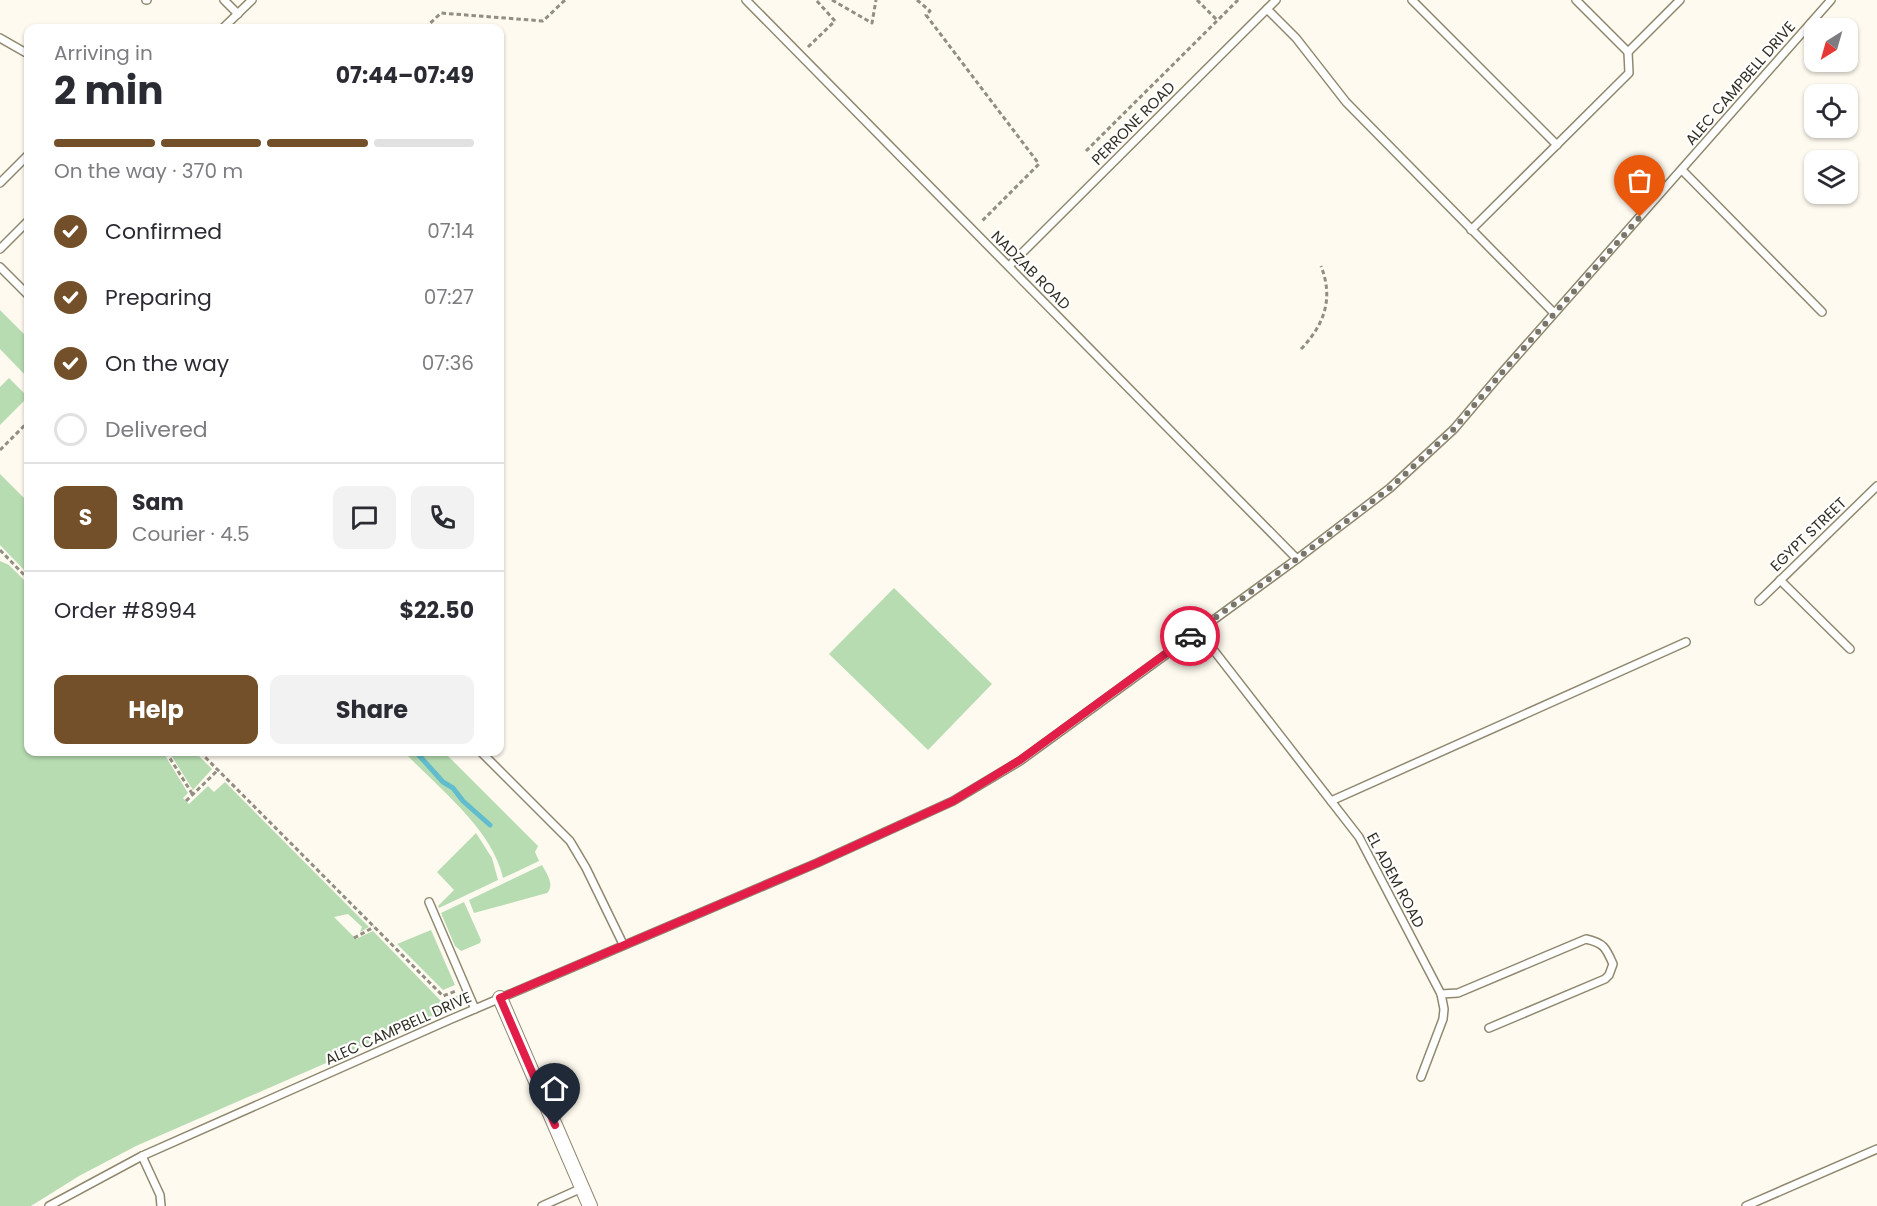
<!DOCTYPE html>
<html lang="en">
<head>
<meta charset="utf-8">
<style>
  :root { --surface:#fff; --page:#f2f2f3; --text:#2b2b33; --muted:#7c7c81; --line:#e1e1e2; --accent:#735029 }
  body { margin:0; font-family:Poppins,sans-serif; background:var(--page); color:var(--text); height:100vh; display:flex; flex-direction:column; font-size:22px; white-space:nowrap }
  * { box-sizing:border-box; margin:0 }
  p { font-size:20px; color:var(--muted) }
  .icon { flex:none; width:33px; height:33px; fill:none; stroke:currentColor; stroke-width:2; stroke-linecap:round; stroke-linejoin:round }
  .map { position:relative; flex:1; overflow:hidden }
  .details { position:absolute; left:24px; top:24px; width:480px; height:732px; display:flex; flex-direction:column; background:var(--surface); border-radius:12px; box-shadow:0 2px 4px #0004 }
  .details>* { flex:none }
  .needle { width:39px; rotate:217deg }
  .fabs { position:absolute; left:1804px; top:18px; display:grid; gap:12px }
  .fabs a { display:grid; place-items:center; width:54px; height:54px; border-radius:12px; background:var(--surface); box-shadow:0 2px 4px #0004; font-size:30px }
  .pin { position:absolute; display:grid; place-items:center; width:51px; height:51px; color:#fff; margin:-62px -26px; border-radius:50% 50% 50% 0; rotate:-45deg; box-shadow:0 0 6px #0007 }
  .pin .icon { rotate:45deg }
  .courier { position:absolute; display:grid; place-items:center; width:60px; height:60px; margin:-30px; border:4px solid #e11d48; border-radius:50%; background:#fff; color:#222; box-shadow:0 2px 8px #0007 }
  .overview em { font-style:normal; font-weight:700 }
  .overview div { display:flex; flex-direction:column-reverse }
  .overview { display:flex; align-items:center; justify-content:space-between; height:102px; padding:0 30px }
  h1 { font-size:39px; font-weight:700; line-height:45px }
  .bar { display:grid; grid-template-columns:repeat(4,1fr); gap:9px 6px; align-content:center; height:72px; padding:0 30px }
  .bar i { height:8px; border-radius:4px; background:var(--line) }
  .bar .on { background:var(--accent) }
  .bar p { grid-column:span 4 }
  .line { display:flex; align-items:center; gap:15px; padding:0 30px; border-top:2px solid var(--line) }
  .line div { flex:1 }
  .round { display:grid; place-items:center; flex:none; width:63px; height:63px; border-radius:12px; background:var(--page) }
  ol { padding:0 30px; list-style:none }
  li { display:flex; align-items:center; gap:18px; height:66px }
  li p { margin-inline-start:auto }
  li .icon { padding:6px; border-radius:50%; background:var(--accent); color:#fff; stroke-width:4 }
  li:last-child { color:var(--muted) }
  li i { width:33px; height:33px; border:3px solid var(--line); border-radius:50% }
  .cta { display:flex; gap:12px; margin-top:auto; padding:12px 30px }
  .cta a { flex:1; height:69px; border-radius:12px; background:var(--accent); color:#fff; font-size:24px; font-weight:700; line-height:69px; text-align:center }
  .cta a+a { background:var(--page); color:var(--text) }
  .map>svg:first-child { display:block }
  .green { fill:#b8dcb2 }
  .lines { fill:none; stroke-linecap:round; stroke-linejoin:round }
  .stream { stroke:#61bdcd; stroke-width:5 }
  .service-casing { stroke:#90886e; stroke-width:10 }
  .minor-casing { stroke:#90886e; stroke-width:16 }
  .path { stroke:#928e83; stroke-width:3; stroke-dasharray:4.5 3; stroke-linecap:butt }
  .service { stroke:#fff; stroke-width:7 }
  .minor { stroke:#fff; stroke-width:14 }
  .done { stroke:#79756a; stroke-width:6; stroke-dasharray:0 10.8 }
  .route { stroke:#e11d48; stroke-width:8 }
  .labels { text-anchor:middle; dominant-baseline:central; stroke-width:4.5; stroke-linejoin:round; paint-order:stroke }
  .street-label { font-size:15px; fill:#312e23; stroke:#fff }
</style>
</head>
<body>
<div class="map">
<svg width="1877" height="1206" viewBox="0 0 1877 1206">
  <rect width="100%" height="100%" fill="#fefaef"/>
  <g class="green">
    <path d="M0,310L28,338V378L0,349Z"/>
    <path d="M9,378L28,397L0,425V387Z"/>
    <path d="M0,474L28,502V574L0,545Z"/>
    <path d="M0,561L9,565L28,584V752H163L188,793L183,798L189,804L208,786L214,792L225,782L369,927L360,932L362,927L348,914L334,917L356,939L373,931L442,1002L459,995V1005L136,1146L79,1176L31,1206H0Z"/>
    <path d="M894,588L992,684L928,750L829,654Z"/>
    <path d="M169,752H195L212,769L193,790Z"/>
    <path d="M408,752H444L538,846L535,852L539,861L503,878C493,831 441,790 408,756L410,754Z"/>
    <path d="M476,833L492,858L498,880L439,908L438,906L454,890L437,872Z"/>
    <path d="M542,865C547,874 555,885 547,893L474,913L469,900Z"/>
    <path d="M464,902L481,940L480,943L461,951L455,946L441,913Z"/>
    <path d="M431,930L455,985L443,990L397,944Z"/>
  </g>
  <g class="lines">
    <path class="stream" d="M416,752L443,782L453,788L463,801L490,825"/>
    <g class="service-casing">
      <g id="service">
        <path d="M146,0H147"/>
        <path d="M224,0L238,14"/>
        <path d="M746,0L1297,559"/>
        <path d="M1412,0L1557,145"/>
        <path d="M1576,0L1628,52"/>
        <path d="M1267,9L1296,38L1346,102L1554,313"/>
        <path d="M223,28L252,0"/>
        <path d="M0,38L28,54"/>
        <path d="M1682,170L1822,312"/>
        <path d="M0,183L28,155"/>
        <path d="M1471,230L1629,73L1628,52L1680,0"/>
        <path d="M0,249L28,221"/>
        <path d="M1009,266L1276,0"/>
        <path d="M0,267L28,295"/>
        <path d="M1780,580L1850,649"/>
        <path d="M1759,601L1877,486"/>
        <path d="M1198,630L1359,837L1441,994L1444,1009L1443,1019L1421,1077"/>
        <path d="M481,752L570,841L586,868L623,944"/>
        <path d="M1331,801L1686,642"/>
        <path d="M429,902L475,1009"/>
        <path d="M1441,994L1458,993L1586,939C1604,943 1606,948 1613,964L1609,975L1605,979L1489,1028"/>
        <path d="M142,1156L160,1195L161,1206"/>
        <path d="M49,1206L142,1156L449,1020L817,863L953,801L1020,761L1297,559L1390,488L1454,429L1499,376L1831,0"/>
        <path d="M542,1206L582,1188"/>
        <path d="M1746,1206L1877,1149"/>
      </g>
    </g>
    <g class="minor-casing">
      <path id="minor" d="M500,998L590,1206"/>
    </g>
    <g class="path">
      <path d="M832,0L872,23L876,0"/>
      <path d="M917,0L930,11L926,15L1039,164L981,222"/>
      <path d="M1197,0L1217,20"/>
      <path d="M425,28L441,13L543,21L565,0"/>
      <path d="M808,47L835,21L816,0"/>
      <path d="M1086,151L1238,0"/>
      <path d="M1301,349C1324,325 1334,299 1321,266"/>
      <path d="M0,450L28,422"/>
      <path d="M0,550L28,579"/>
      <path d="M166,752L193,795"/>
      <path d="M200,752L443,996L456,991"/>
      <path d="M186,801L218,770"/>
      <path d="M354,938L374,927"/>
    </g>
    <use href="#service" class="service"/>
    <use href="#minor" class="minor"/>
  </g>
  <g class="lines">
    <path class="done" d="M1190,636L1297,559L1390,488L1454,429L1499,376L1640,217"/>
    <path class="route" d="M555,1125L500,998L817,863L953,801L1020,760L1190,636"/>
  </g>
  <g class="labels">
    <g class="street-label">
      <text transform="translate(1740 83) rotate(-49)">ALEC CAMPBELL DRIVE</text>
      <text transform="translate(1133 123) rotate(-45)">PERRONE ROAD</text>
      <text transform="translate(1031 270) rotate(45)">NADZAB ROAD</text>
      <text transform="translate(1808 534) rotate(-44)">EGYPT STREET</text>
      <text transform="translate(1396 880) rotate(62)">EL ADEM ROAD</text>
      <text transform="translate(398 1028) rotate(-24)">ALEC CAMPBELL DRIVE</text>
    </g>
  </g>
</svg>
<div class="fabs">
<a><svg class="needle" viewBox="-14 -14 28 28"><path d="M0-13l5 13h-10z" fill="#e53935"/><path d="M0 13l5-13h-10z" fill="#7c7c81"/></svg></a>
<a><svg class="icon" aria-label="locate" viewBox="0 0 24 24"><circle cx="12" cy="12" r="6"/><path d="M12 2v4M12 18v4M2 12h4M18 12h4"/></svg></a>
<a><svg class="icon" aria-label="layers" viewBox="0 0 24 24"><path d="M12 4l9 5-9 5-9-5zM3 14l9 5 9-5"/></svg></a>
</div>
<div class="pin" style="left:1640px;top:217px;background:#ea580c"><svg class="icon" aria-label="bag" viewBox="0 0 24 24"><path d="M5 8h14l-1 12H6zM9 8a3 3 0 0 1 6 0"/></svg></div>
<div class="pin" style="left:555px;top:1125px;background:#1f2937"><svg class="icon" aria-label="home" viewBox="0 0 24 24"><path d="M3 11l9-7 9 7M6 9v11h12V9"/></svg></div>
<div class="courier" style="left:1190px;top:636px"><svg class="icon" aria-label="car" viewBox="0 0 24 24"><path d="M5 17H2v-5l4-1 3-4h7l3 4 3 1v5h-3M9 17h6M6 11h13"/><circle cx="7" cy="17" r="2"/><circle cx="17" cy="17" r="2"/></svg></div>
<section class="details">
<div class="overview"><div><h1>2 min</h1><p>Arriving in</p></div><em>07:44–07:49</em></div>
<div class="bar"><i class="on"></i><i class="on"></i><i class="on"></i><i></i><p>On the way · 370 m</p></div>
<ol>
<li><svg class="icon" aria-label="check" viewBox="0 0 24 24"><path d="M5 12l5 5 9-10"/></svg>Confirmed<p>07:14</p></li>
<li><svg class="icon" aria-label="check" viewBox="0 0 24 24"><path d="M5 12l5 5 9-10"/></svg>Preparing<p>07:27</p></li>
<li><svg class="icon" aria-label="check" viewBox="0 0 24 24"><path d="M5 12l5 5 9-10"/></svg>On the way<p>07:36</p></li>
<li><i></i>Delivered</li>
</ol>
<div class="line" style="height:108px"><b class="round" style="background:var(--accent);color:#fff">S</b><div><b>Sam</b><p>Courier · 4.5</p></div><a class="round"><svg class="icon" aria-label="chat" viewBox="0 0 24 24"><path d="M4 5h16v11H9l-5 4z"/></svg></a><a class="round"><svg class="icon" aria-label="phone" viewBox="0 0 24 24"><path d="M5 4h4l2 5-3 2q2 4 5 5l2-3 5 2v4C11 20 4 13 5 4z"/></svg></a></div>
<div class="line" style="height:78px"><div>Order #8994</div><b>$22.50</b></div>
<div class="cta"><a>Help</a><a>Share</a></div>
</section>
</div>
</body>
</html>
